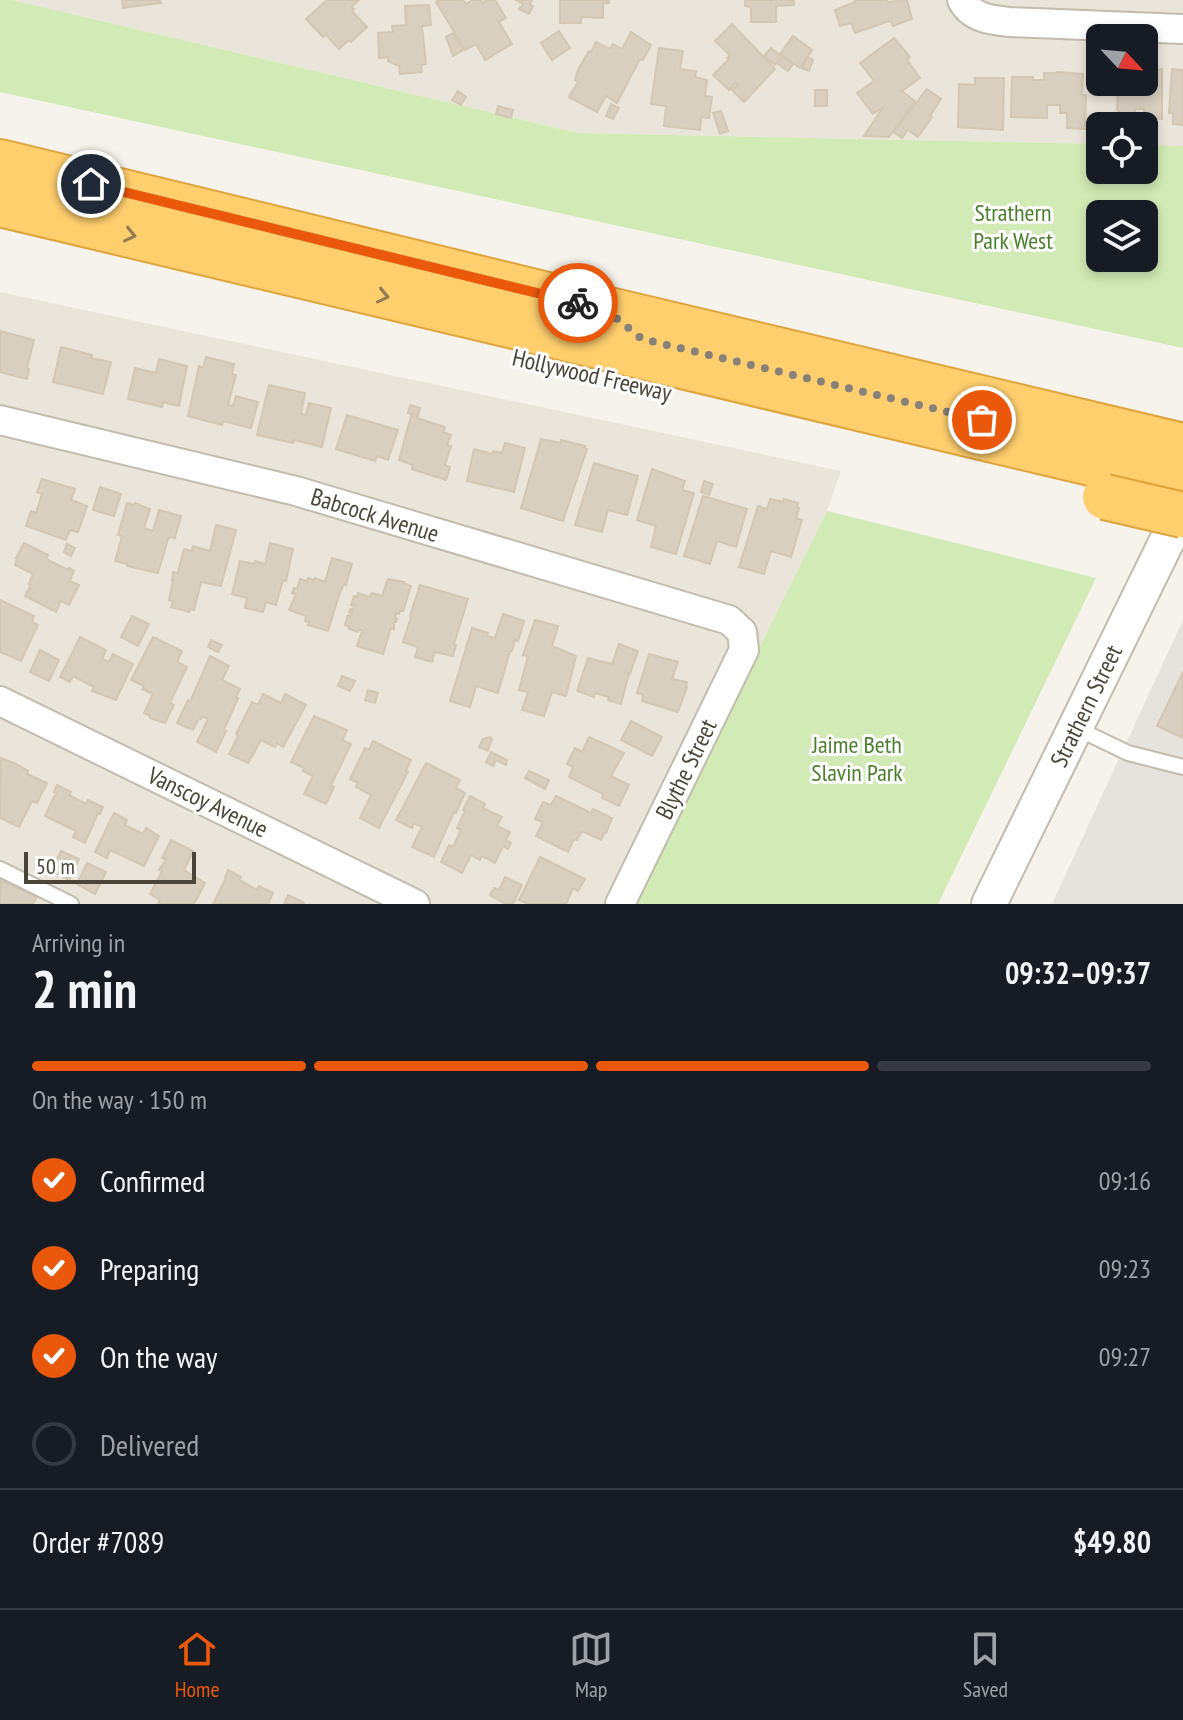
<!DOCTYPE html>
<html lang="en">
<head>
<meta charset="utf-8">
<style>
  :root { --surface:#171b24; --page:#242831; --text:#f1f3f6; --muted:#9ea1a6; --line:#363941; --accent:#ea580c }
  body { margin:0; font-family:"PT Sans Narrow",sans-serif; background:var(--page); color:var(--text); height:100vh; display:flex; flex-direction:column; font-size:30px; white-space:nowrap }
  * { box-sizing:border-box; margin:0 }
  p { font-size:26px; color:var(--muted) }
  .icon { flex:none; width:44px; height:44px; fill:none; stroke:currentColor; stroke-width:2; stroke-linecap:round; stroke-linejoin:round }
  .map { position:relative; height:904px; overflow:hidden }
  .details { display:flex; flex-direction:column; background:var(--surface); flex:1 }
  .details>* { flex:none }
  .needle { width:52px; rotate:116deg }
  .fabs { position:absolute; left:1086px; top:24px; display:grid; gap:16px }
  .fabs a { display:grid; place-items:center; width:72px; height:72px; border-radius:12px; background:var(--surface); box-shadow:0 4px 12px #0003; font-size:40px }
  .scale { position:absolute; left:24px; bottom:20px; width:172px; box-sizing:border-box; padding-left:8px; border:4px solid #4b4439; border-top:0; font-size:22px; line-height:28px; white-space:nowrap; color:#4b4439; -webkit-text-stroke:6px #fff; paint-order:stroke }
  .pin { position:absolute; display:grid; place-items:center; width:68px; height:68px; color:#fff; margin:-34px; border:4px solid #fff; border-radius:50%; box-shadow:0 2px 8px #0007 }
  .courier { position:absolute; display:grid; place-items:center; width:80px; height:80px; margin:-40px; border:6px solid #ea580c; border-radius:50%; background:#fff; color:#222; box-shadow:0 2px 10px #0007 }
  .summary em { font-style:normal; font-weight:700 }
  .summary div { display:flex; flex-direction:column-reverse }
  .summary { display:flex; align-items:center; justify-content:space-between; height:136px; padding:0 32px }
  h1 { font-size:52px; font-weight:700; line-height:60px }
  .bar { display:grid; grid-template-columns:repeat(4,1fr); gap:12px 8px; align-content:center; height:96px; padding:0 32px }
  .bar i { height:10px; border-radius:6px; background:var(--line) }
  .bar .active { background:var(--accent) }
  .bar p { grid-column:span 4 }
  .line { display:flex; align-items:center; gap:20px; padding:0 32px; border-top:2px solid var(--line) }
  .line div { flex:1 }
  ol { padding:0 32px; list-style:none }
  li { display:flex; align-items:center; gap:24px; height:88px }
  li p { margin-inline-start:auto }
  li .icon { padding:8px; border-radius:50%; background:var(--accent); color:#fff; stroke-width:4 }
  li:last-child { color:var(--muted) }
  li i { width:44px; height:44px; border:4px solid var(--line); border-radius:50% }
  .tab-bar { display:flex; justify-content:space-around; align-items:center; height:112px; border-top:2px solid var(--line); background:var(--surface); font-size:22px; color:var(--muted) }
  .tab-bar a { display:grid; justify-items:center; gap:4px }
  .tab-bar .active { color:var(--accent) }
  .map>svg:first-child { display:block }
  .residential { fill:#eae5da; fill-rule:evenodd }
  .industrial { fill:#e6e2dd }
  .green { fill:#d2eab5; fill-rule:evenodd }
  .building { fill:#d8cfc1; stroke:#d3c7b4; stroke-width:2 }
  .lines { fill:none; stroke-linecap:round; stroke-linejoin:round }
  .service-casing { stroke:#c2bbae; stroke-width:18 }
  .minor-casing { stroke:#c2bbae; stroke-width:32 }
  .tertiary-casing { stroke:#c2bbae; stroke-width:38 }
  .motorway-casing { stroke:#e0a43c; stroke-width:48 }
  .service { stroke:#fff; stroke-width:14 }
  .minor { stroke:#fff; stroke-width:28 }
  .tertiary { stroke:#fff; stroke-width:34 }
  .motorway { stroke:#ffcf6e; stroke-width:44 }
  .motorway-bridge-casing { stroke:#e0a43c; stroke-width:48; stroke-linecap:butt }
  .motorway-bridge { stroke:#ffcf6e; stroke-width:44 }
  .oneway { stroke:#937c4e }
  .done { stroke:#878178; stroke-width:8; stroke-dasharray:0 14.4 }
  .route { stroke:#ea580c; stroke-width:10 }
  .labels { text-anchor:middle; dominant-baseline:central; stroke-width:6; stroke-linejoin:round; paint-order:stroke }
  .park-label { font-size:24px; fill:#4a7f2a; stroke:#fff }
  .street-label { font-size:24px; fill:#4b4439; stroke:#fff }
</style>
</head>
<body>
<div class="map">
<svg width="1183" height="904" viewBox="0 0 1183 904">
  <rect width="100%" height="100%" fill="#f6f3ec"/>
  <g class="residential">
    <path d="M12,0H1183V146L1144,145V126H1100V144L578,133ZM1100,38H1144V82H1100Z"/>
    <path d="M0,292L841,471L827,511L633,904H0Z"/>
  </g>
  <path class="industrial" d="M1183,620V904H1052Z"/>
  <g class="green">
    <path d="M0,0H12L578,133L1100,144V170H1144V145L1183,146V348L0,92ZM1100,214H1144V258H1100Z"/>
    <path d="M827,511L1096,578L938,904H633Z"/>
  </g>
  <g class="building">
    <path d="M122,0H160L161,3L123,8Z"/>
    <path d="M327,0H359L351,7L354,9L352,11L367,27L351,42L349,40L339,49L326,35L323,37L306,19Z"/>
    <path d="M438,0H463L466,4L473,0H481L482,3L486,0H495L506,18L499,22L512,44L485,60L476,44L465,50L436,2Z"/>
    <path d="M516,0H532L530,5L533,6L529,14L519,9L523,4Z"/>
    <path d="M560,0H609V3H603V18L581,17V23H560Z"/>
    <path d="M745,0H794V5L776,6V22H751V7L745,6Z"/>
    <path d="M854,0H887L888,2L907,0L912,19L893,26L891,21L886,22L855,33L851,23L840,26L835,10L855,2Z"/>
    <path d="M429,5L431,25L422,26L426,64L421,65L422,72L400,74L399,66L388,61V57L379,58L378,33L393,32L392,26L406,25L405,6Z"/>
    <path d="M732,24L775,69L744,102L732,90L738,85L736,83L729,90L713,75L729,59L727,58L730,55L715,41Z"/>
    <path d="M559,31L570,48L552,60L541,43Z"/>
    <path d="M631,32L651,45L643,60L640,59L617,103L606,96L597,112L569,97L578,82L575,80L579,68L589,51L591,52L596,42L610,49L613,44L622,49Z"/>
    <path d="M453,33L463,50L453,56L446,37Z"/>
    <path d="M793,36L812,50L800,68L780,54Z"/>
    <path d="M894,38L910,57L907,60L920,78L902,91L915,101L889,137L864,136L883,107L873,114L857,93L874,81L860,63Z"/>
    <path d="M659,48L683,51L680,69L696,71L695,77L707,80L705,96L712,97L709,118L701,117L700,130L664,126L666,106L651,104Z"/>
    <path d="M771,48L781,56L775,65L764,56Z"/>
    <path d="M783,57L793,64L788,71L778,64Z"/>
    <path d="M808,57L813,60L809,71L802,68Z"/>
    <path d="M1146,69L1152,71L1162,69V119L1144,118V109H1135V116H1124L1117,110L1118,82H1144V70Z"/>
    <path d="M1172,69L1183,70V125L1173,124V113H1169Z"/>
    <path d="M1057,72L1083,74L1082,95H1086L1085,129L1067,128V113H1060V105H1047V118L1011,117L1012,77H1033V80H1044V73H1057Z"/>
    <path d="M975,78H1004L1003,130L958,127L959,84L975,85Z"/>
    <path d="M927,89L941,99L930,116L932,117L918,137L908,130L902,138L894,132Z"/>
    <rect x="815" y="90" width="12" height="16"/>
    <path d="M458,91L466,97L461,105L452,100Z"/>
    <path d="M611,104L619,108L613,119L606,116Z"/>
    <path d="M498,106L513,110L511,118L496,114Z"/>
    <path d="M721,111L728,131L720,134L713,113Z"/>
    <path d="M1094,116H1113V126H1100V140H1093Z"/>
    <path d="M0,331L34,340L27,368L29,369L27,379L0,372Z"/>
    <path d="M61,347L92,355L91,358L111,362L103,394L53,382Z"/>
    <path d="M206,357L234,364L232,374L236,375L228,405L233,406L236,396L258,402L251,428L223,421L222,425L188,416L199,366L203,368Z"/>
    <path d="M159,359L187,366L179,406L163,402L162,407L128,399L135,368L156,373Z"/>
    <path d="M269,385L305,393L301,414L306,415L309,403L331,408L322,447L294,440L293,443L257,435Z"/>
    <path d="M410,405L420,408L418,416L408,413Z"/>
    <path d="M347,415L398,430L388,460L377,456L375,461L336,449Z"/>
    <path d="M411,416L445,427L443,432L451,435L447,445L451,446L445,465L450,467L446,480L412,469L413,465L399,460Z"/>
    <path d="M541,439L561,443V440L585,446L584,448L587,449L563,521L521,508Z"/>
    <path d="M505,443L525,448L514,492L467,481L474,449L492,454L493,451L502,453Z"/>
    <path d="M594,463L638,476L627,515L608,510L602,532L575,525Z"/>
    <path d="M652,469L685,481L682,490L694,493L676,554L651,547L656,526L637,520Z"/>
    <path d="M42,479L75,489L71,500L87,506L78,532L70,530L66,540L26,526L31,511L36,513L42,494L37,492Z"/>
    <path d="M704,481L713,484L709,495L701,492Z"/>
    <path d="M100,487L121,494L114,516L93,510Z"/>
    <path d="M703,496L747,509L736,547L717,541L710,564L684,556Z"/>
    <path d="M770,499L783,502L784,499L798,503L797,507L799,508L796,518L802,520L791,557L771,551L764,574L739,567L758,506L767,509Z"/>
    <path d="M127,503L134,505L135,503L150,509L144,528L153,531L159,510L181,516L175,538L171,537L168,539L158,573L127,566V564L115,561L122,536L118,535Z"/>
    <path d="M216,525L236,530L221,586L201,582L194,610L189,609V612L171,607L173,601L169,600L173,580H172L173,572L178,573L184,549L192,551L193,546L210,551Z"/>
    <path d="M24,543L48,555L46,559L68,570L69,568L74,571L70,581L79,585L69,605L61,601L56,612L25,596L31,585L29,584L33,574L15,565L17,558H16Z"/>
    <path d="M270,543L293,549L286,581L283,580L276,605L266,602L263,612L245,608L247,598L232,594L240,561L254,564L255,561L265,564Z"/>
    <path d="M67,544L75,548L71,556L64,552Z"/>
    <path d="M332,558L352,564L346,585L344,584L339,595L328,631L308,625L309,622L305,621L306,616L289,610L296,594L292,593L294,588L297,589L300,579L307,581L308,578L314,580L315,578L325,582Z"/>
    <path d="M388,579L404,582L403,583L411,586L403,611H400L399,614L396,613L395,618L397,619L396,622H394V629L391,628L383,654L357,646L362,631L359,629L358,632L349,629L350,627L345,625L348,615L351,616L352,613L349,612L350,609L353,610L354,605H351L354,596L357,597L358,593L370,597L372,593L382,596Z"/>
    <path d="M420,585L468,599L454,644L456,645L453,656L435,652L432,662L415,657L418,647L403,642L411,617L410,616Z"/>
    <path d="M0,600L34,616L32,622L38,625L21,661L0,652Z"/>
    <path d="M503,614L524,621L518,641L515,640L512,651H510L498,693L476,686L470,707L450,701L472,628L488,633L487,636L495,638Z"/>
    <path d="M132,616L149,624L138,646L121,637Z"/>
    <path d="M535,620L558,626L552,646L576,656L566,696L552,692L544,716L522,710L528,692L519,690L528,656L523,655Z"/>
    <path d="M80,637L106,650L102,659L109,662L113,654L133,664L116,700L92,691L94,687L73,676L70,682L60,677Z"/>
    <path d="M153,637L182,651L177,662L187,667L170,703L174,705L165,723L150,718V716L144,713L153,694L142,689L144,686L131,680Z"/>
    <path d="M211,640L222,645L218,652L208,647Z"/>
    <path d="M619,644L638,651L630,674L629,673L621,704L608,700L609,697L595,693L594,697L577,691L588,658L612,664Z"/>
    <path d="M40,650L59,660L49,681L30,672Z"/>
    <path d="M649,654L678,662L672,679L687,682L686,687H687L678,712L642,701L643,695L637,693Z"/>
    <path d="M210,656L229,666L222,680L240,689L236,697L238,698L224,730L226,731L216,752L197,742L208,719L202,716L201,719L199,718L193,730L177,723L188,700L190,702Z"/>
    <path d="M1183,672V738L1157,726Z"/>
    <path d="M342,676L355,681L350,691L338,686Z"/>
    <path d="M368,690L378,693L375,703L365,700Z"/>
    <path d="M263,694L281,703L285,694L306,705L283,747L277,743L275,747L261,740L248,763L229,754L238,736L236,734L252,702L258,705Z"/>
    <path d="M314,716L347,730L342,740L351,744L331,785L334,787L326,804L304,794L313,776L303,771L304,768L291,762Z"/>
    <path d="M631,721L662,737L652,756L621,740Z"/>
    <path d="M490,737L492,739L488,751L479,747L483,739Z"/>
    <path d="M589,737L624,753L611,776L629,785L619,806L602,798L603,794L569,777L573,767L567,764L575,748L582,752Z"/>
    <path d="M373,741L411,760L406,771L408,772L379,828L360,818L371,795L356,787L358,783L350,779L365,748L369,750Z"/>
    <path d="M491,752L507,760L506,765L496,760L493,766L486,762Z"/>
    <path d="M1,758L16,764L28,771L27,774L47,783L37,803L32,801L19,827L0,818Z"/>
    <path d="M426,763L460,780L456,788L465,793L456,813L454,812L434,857L412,847L422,827L414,823L412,828L396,820Z"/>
    <path d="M529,771L549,780L545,789L525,778Z"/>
    <path d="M57,785L71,792L69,795L86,804L88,800L103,807L100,814L98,813L85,843L73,837L76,831L45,816L56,793L54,792Z"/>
    <path d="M470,796L485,804L483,808L502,817L497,826L510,832L506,840L511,843L508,849L503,846L495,863L482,856L480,860L471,855L462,873L441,862L449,845L453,847L461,830L457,828L465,811L463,810Z"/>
    <path d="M556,796L591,813L593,809L612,818L606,833H604L601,840L582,831L577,840L574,839L568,852L536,836L543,822L535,819L543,802L551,805Z"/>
    <path d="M114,813L127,820L125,825L143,834L146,828L159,836L144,866L110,850L107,858L95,852Z"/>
    <path d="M171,840L193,851L184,870L205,883L194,904H158L160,900L150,894L162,871L159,870L166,860L162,858Z"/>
    <path d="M61,851L79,859L69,880L51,871Z"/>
    <path d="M540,857L585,879L578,891L573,888L566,904H528L519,900Z"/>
    <path d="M87,863L106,872L95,894L77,884Z"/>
    <path d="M228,870L241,877L240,880L257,890L259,886L273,893L268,904H213L226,878L225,877Z"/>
    <path d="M505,877L522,885L513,904H506L490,895L494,888L499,890Z"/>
    <path d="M1,881L37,897L33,904H0Z"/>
    <path d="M288,895L303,902L304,904H284Z"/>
  </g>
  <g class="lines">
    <g class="service-casing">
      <g id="service">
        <path d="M1076,728L1128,753L1183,767"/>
        <path d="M0,869L71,904"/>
      </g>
    </g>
    <g class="minor-casing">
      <g id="minor">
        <path d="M962,0C971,18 991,20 1009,22L1183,29"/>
        <path d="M0,420L296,491L729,620L742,632L744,650L620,904"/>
        <path d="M0,701L415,904"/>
      </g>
    </g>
    <g class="tertiary-casing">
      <path id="tertiary" d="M989,904L1183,508"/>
    </g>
    <g class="motorway-casing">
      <g id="motorway">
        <path d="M0,162L605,309L1183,446"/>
        <path d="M0,204L1183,485"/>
      </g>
    </g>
    <use href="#service" class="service"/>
    <use href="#minor" class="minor"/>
    <use href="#tertiary" class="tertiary"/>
    <use href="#motorway" class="motorway"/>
    <g class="motorway-bridge-casing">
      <path id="motorway-bridge" d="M1105,497L1183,515"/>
    </g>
    <use href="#motorway-bridge" class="motorway-bridge"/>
  </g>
  <defs><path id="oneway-chevron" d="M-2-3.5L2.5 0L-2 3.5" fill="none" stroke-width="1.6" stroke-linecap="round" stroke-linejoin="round" transform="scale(2)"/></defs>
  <g class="oneway">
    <use href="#oneway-chevron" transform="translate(130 235) rotate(13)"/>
    <use href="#oneway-chevron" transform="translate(383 296) rotate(13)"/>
  </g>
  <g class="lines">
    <path class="done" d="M578,303L605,309L642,339L982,420"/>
    <path class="route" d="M91,184L578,303"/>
  </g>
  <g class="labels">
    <g class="park-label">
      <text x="1013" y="212">Strathern<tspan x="1013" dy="28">Park West</tspan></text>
      <text x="857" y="744">Jaime Beth<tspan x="857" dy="28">Slavin Park</tspan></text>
    </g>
    <g class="street-label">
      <text transform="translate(592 375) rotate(13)">Hollywood Freeway</text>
      <text transform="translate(375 515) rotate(17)">Babcock Avenue</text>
      <text transform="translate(1086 706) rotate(-64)">Strathern Street</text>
      <text transform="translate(686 769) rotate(-64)">Blythe Street</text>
      <text transform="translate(208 802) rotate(26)">Vanscoy Avenue</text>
    </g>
  </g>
</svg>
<div class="fabs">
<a><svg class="needle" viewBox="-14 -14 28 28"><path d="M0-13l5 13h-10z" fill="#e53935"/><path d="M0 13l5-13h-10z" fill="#9ea1a6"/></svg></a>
<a><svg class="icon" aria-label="locate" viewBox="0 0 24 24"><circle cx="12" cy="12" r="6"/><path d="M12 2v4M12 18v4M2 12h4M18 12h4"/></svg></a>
<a><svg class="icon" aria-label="layers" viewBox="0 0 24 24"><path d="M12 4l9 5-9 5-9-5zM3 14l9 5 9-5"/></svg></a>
</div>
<div class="scale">50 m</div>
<div class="pin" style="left:982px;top:420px;background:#ea580c"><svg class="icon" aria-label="bag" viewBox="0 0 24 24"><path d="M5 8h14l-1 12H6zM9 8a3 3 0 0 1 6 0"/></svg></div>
<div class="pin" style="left:91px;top:184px;background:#1f2937"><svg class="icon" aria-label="home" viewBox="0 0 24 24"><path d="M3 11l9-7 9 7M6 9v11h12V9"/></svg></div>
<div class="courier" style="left:578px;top:303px"><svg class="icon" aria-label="bike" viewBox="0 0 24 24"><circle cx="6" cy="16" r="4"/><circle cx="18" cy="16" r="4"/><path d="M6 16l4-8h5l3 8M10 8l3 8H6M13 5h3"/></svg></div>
</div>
<section class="details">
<div class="summary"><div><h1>2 min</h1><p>Arriving in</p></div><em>09:32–09:37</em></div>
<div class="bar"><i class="active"></i><i class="active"></i><i class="active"></i><i></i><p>On the way · 150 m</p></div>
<ol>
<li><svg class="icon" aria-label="check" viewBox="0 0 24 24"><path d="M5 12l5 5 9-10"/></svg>Confirmed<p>09:16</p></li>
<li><svg class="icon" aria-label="check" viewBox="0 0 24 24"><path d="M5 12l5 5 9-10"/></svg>Preparing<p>09:23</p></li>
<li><svg class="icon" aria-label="check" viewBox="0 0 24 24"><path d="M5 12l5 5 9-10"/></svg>On the way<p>09:27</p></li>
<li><i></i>Delivered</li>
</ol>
<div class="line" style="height:104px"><div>Order #7089</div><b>$49.80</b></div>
</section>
<nav class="tab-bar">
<a class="active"><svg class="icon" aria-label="home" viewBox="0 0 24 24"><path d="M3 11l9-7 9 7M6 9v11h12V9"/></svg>Home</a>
<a><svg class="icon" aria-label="map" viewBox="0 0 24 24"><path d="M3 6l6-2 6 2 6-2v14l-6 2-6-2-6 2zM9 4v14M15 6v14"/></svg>Map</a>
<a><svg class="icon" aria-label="saved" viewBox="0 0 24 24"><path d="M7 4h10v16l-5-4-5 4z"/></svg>Saved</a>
</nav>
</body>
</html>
